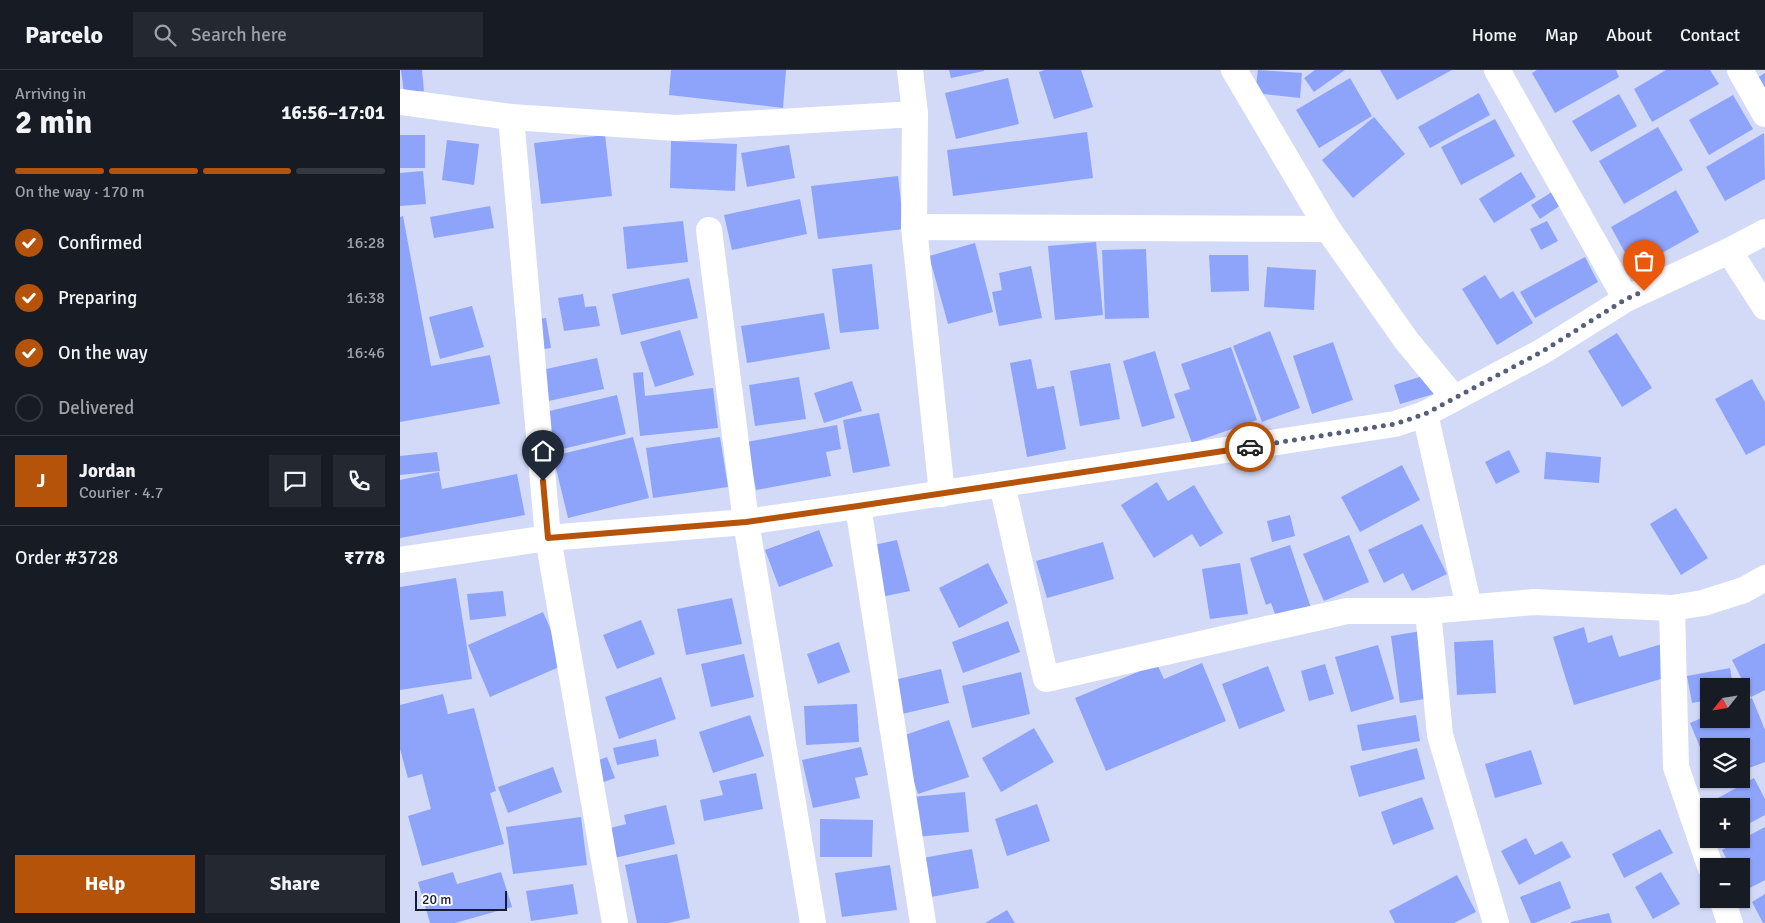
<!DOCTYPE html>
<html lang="en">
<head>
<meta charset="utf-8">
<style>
  :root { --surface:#171b24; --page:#242831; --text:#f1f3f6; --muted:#9ea1a6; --line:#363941; --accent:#b45309 }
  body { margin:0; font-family:Signika,sans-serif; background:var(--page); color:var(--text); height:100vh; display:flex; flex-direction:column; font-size:19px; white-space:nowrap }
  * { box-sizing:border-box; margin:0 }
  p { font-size:16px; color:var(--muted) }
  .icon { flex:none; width:28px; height:28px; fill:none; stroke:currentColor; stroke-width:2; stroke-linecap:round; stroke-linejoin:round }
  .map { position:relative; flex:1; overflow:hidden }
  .panel { display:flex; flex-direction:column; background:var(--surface); width:400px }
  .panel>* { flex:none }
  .needle { width:32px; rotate:240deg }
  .tools { position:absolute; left:1300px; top:608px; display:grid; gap:10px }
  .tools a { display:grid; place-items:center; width:50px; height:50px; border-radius:0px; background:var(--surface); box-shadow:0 1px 4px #0004; font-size:25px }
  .scale { position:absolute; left:15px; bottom:12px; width:92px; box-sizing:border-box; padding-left:5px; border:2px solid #161c36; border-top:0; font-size:14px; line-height:18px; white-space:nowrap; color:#161c36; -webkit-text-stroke:4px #fcfcfc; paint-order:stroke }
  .pin { position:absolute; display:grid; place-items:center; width:42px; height:42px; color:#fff; margin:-51px -21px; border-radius:50% 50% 50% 0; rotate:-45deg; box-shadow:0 0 5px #0007 }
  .pin .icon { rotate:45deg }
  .courier { position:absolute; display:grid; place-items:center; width:50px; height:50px; margin:-25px; border:4px solid #b45309; border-radius:50%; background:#fff; color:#222; box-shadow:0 1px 6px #0007 }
  .summary em { font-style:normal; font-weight:700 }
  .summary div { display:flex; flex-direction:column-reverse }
  .summary { display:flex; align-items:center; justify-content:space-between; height:85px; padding:0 15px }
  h1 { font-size:32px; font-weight:700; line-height:38px }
  .bar { display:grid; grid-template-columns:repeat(4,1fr); gap:8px 5px; align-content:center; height:60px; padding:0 15px }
  .bar i { height:6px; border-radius:4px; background:var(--line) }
  .bar .current { background:var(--accent) }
  .bar p { grid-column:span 4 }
  .line { display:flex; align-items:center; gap:12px; padding:0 15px; border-top:1px solid var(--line) }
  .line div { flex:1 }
  .round { display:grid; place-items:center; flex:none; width:52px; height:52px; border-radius:0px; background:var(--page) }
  ol { padding:0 15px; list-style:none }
  li { display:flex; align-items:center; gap:15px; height:55px }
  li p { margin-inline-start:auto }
  li .icon { padding:5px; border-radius:50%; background:var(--accent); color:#fff; stroke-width:4 }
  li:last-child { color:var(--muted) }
  li i { width:28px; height:28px; border:2px solid var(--line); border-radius:50% }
  .button { display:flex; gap:10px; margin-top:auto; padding:10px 15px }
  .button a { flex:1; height:58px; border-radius:0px; background:var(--accent); color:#fff; font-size:20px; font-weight:700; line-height:58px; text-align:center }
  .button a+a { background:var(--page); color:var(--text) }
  header { display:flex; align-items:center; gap:30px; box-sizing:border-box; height:70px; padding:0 25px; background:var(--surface); border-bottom:1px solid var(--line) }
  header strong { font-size:24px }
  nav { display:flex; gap:28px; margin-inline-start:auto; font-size:18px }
  .search { width:350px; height:45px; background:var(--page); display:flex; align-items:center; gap:12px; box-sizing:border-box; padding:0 18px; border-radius:0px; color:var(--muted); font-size:19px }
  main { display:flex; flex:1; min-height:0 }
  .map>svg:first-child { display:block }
  .building { fill:#8ea4fb }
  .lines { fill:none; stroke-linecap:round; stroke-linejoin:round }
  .minor { stroke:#fff; stroke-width:26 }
  .done { stroke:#585e7a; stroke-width:5; stroke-dasharray:0 9 }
  .route { stroke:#b45309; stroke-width:6 }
</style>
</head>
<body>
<header>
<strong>Parcelo</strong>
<div class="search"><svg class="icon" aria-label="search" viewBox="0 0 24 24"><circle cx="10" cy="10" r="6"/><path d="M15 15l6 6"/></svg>Search here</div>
<nav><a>Home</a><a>Map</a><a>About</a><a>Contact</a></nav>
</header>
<main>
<section class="panel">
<div class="summary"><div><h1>2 min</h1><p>Arriving in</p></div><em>16:56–17:01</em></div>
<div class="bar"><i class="current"></i><i class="current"></i><i class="current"></i><i></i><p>On the way · 170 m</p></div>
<ol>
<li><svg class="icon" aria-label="check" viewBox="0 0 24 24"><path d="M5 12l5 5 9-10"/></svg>Confirmed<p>16:28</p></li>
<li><svg class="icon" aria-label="check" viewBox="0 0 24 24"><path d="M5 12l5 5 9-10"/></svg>Preparing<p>16:38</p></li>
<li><svg class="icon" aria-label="check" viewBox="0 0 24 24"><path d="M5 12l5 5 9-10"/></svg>On the way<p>16:46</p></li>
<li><i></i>Delivered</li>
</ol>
<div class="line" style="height:90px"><b class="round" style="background:var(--accent);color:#fff">J</b><div><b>Jordan</b><p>Courier · 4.7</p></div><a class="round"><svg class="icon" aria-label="chat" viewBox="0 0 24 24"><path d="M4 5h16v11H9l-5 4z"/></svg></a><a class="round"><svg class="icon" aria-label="phone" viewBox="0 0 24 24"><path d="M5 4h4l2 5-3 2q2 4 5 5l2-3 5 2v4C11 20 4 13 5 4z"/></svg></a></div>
<div class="line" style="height:65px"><div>Order #3728</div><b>₹778</b></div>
<div class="button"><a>Help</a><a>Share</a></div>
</section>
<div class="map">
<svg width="1365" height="853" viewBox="0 0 1365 853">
  <rect width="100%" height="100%" fill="#d2daf7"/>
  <g class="building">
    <path d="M1,0H22L24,21L4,23Z"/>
    <path d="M271,0H386L383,38L269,25Z"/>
    <path d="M549,0H584V1L551,8Z"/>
    <path d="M645,0H681L693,37L654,49L639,2Z"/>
    <path d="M858,0L902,3L900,28L855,23Z"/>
    <path d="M915,0H945L914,22L904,8Z"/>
    <path d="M980,0H1052L997,30Z"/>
    <path d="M1137,0H1216L1219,7L1155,43L1132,3Z"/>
    <path d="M1266,0H1310L1319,14L1252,52L1234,19Z"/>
    <path d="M1365,3V21L1357,8Z"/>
    <path d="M608,8L619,54L556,69L545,23Z"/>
    <path d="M950,8L972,46L919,78L896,40Z"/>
    <path d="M1079,23L1090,45L1030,78L1018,57Z"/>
    <path d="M1219,24L1237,56L1191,82L1172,51Z"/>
    <path d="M1333,25L1353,59L1309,85L1289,50Z"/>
    <path d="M974,47L1005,84L953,128L922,90Z"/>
    <path d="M1095,49L1115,86L1061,115L1041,77Z"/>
    <path d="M1258,57L1283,100L1224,134L1199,91Z"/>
    <path d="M687,62L693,108L553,126L547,80Z"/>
    <path d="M1364,63L1365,109L1325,131L1306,97Z"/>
    <rect x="0" y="65" width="25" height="33"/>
    <path d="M205,65L212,126L141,134L134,73Z"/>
    <path d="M47,70L79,74L74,115L42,110Z"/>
    <path d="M271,71L337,74L335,121L270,118Z"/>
    <path d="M389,75L395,108L347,117L341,83Z"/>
    <path d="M23,101L26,134L0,136V103Z"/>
    <path d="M1121,102L1136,127L1094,153L1079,129Z"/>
    <path d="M498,106L504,159L418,169L411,116Z"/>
    <path d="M1276,120L1299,162L1234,199L1211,157Z"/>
    <path d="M1152,122L1161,135L1140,149L1131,135Z"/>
    <path d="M400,129L407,164L332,180L324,145Z"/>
    <path d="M90,136L94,158L34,168L30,147Z"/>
    <path d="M3,146L31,296L90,285L100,334L0,352V147Z"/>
    <path d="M283,151L288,192L227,199L223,157Z"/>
    <path d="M1147,151L1158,171L1141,180L1130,159Z"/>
    <path d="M696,172L703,245L655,250L648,176Z"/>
    <path d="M575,173L593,242L548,254L529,186Z"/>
    <path d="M746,179L749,248L705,249L702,180Z"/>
    <path d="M809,185H848L849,221L811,222Z"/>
    <path d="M1185,187L1198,212L1135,248L1120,222Z"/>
    <path d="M472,194L479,259L440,263L432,199Z"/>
    <path d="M631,196L642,248L599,256L592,222L602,220L599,203Z"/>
    <path d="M867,197L916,200L914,240L864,237Z"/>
    <path d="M1085,205L1100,229L1113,221L1133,253L1097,275L1062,219Z"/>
    <path d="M289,208L298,248L221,265L212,224Z"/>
    <path d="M183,224L185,237L196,236L200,256L164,261L158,228Z"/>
    <path d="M72,236L84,277L40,289L29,247Z"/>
    <path d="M424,243L430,279L347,293L341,256Z"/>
    <path d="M146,248L151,278L136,280L130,250Z"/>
    <path d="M280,260L294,305L255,317L240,272Z"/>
    <path d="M870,261L900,338L862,352L833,276Z"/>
    <path d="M1217,263L1252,318L1222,337L1188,281Z"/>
    <path d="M933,272L953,330L912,344L893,286Z"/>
    <path d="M831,277L857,350L792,373L774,324L790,319L781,294Z"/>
    <path d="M755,281L775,348L742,357L723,291Z"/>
    <path d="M197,288L204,319L144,332L137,301Z"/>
    <path d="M631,289L637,319L654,316L666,379L627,387L610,293Z"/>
    <path d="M710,293L720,349L680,356L670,301Z"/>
    <path d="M243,302L245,326L313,318L318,358L240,366L233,303Z"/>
    <path d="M1032,303L1037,323L1000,334L994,315Z"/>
    <path d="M399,307L406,349L355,356L349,315Z"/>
    <path d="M1352,309L1365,332V375L1346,385L1315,329Z"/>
    <path d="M452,311L462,341L424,353L414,323Z"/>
    <path d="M217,325L226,364L154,381L145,342Z"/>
    <path d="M479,343L490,396L453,403L443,350Z"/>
    <path d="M437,355L441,379L426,382L431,406L356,420L347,372Z"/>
    <path d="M233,367L249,428L168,448L153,386Z"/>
    <path d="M320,367L328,417L253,428L246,378Z"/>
    <path d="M1109,380L1120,402L1096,414L1085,392Z"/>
    <path d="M37,382L40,401L0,405V386Z"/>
    <path d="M1146,382L1201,387L1199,413L1144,409Z"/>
    <path d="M1002,395L1020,430L960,462L941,427Z"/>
    <path d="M39,402L42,419L117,404L125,445L0,468V410Z"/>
    <path d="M757,412L768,431L794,415L823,463L800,477L792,464L754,488L721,435Z"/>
    <path d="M1276,438L1308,488L1281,505L1250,454Z"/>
    <path d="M890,445L895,466L872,472L867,451Z"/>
    <path d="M1022,454L1047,504L1012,521L1003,503L984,513L968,480Z"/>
    <path d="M419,460L433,496L379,517L365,480Z"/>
    <path d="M949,465L969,512L924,531L903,484Z"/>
    <path d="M497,470L510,521L481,527L469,476Z"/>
    <path d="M703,472L714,509L647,528L636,491Z"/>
    <path d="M890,475L913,544L879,555L871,533L866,535L850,488Z"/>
    <path d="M588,493L608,533L559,558L539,518Z"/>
    <path d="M840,493L848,544L810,549L802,499Z"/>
    <path d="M56,508L72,609L0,620V517Z"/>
    <path d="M103,521L106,546L70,550L67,524Z"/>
    <path d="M332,528L342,574L286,585L277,539Z"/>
    <path d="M143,542L166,594L90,627L68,575Z"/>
    <path d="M241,550L255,584L217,599L203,565Z"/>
    <path d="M608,551L620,582L563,603L552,572Z"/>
    <path d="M1184,557L1188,573L1212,565L1219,587L1262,574L1271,606L1174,635L1153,567Z"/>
    <path d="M1021,561L1031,628L1000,633L991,566Z"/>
    <path d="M1093,570L1096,623L1057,625L1054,572Z"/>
    <path d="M439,572L450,602L418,614L407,584Z"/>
    <path d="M1365,573V620L1351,627L1332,590Z"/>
    <path d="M978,575L994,629L951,642L935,587Z"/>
    <path d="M344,584L354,627L311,637L301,594Z"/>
    <path d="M802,593L826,651L706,701L675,628L757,594L764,609Z"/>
    <path d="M925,594L934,624L909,631L901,601Z"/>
    <path d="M868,596L885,641L839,659L822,614Z"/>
    <path d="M1330,598L1333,616H1309V630L1292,633L1287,606Z"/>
    <path d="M541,599L549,633L502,644L494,610Z"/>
    <path d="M621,602L630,644L572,658L562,616Z"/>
    <path d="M261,607L276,649L219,669L205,627Z"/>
    <path d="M43,624L48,644L74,638L96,721L90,723L104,774L22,796L8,746L31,739L22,704L8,708L0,679V635Z"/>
    <path d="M1352,628L1365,660V692L1341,701V676H1309V699L1290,653L1309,645V649H1341V632Z"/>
    <path d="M457,634L459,672L406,675L404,636Z"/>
    <path d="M350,645L364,686L313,703L299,662Z"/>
    <path d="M1016,645L1020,671L962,681L957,655Z"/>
    <path d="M549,650L569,707L518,724L499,667Z"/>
    <path d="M634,658L654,692L601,722L582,688Z"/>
    <path d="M256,669L259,686L217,695L213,678Z"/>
    <path d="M461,677L468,705L455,708L460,728L413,738L402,690Z"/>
    <path d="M1017,678L1025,709L959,727L950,696Z"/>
    <path d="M1131,680L1142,714L1095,728L1085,694Z"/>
    <path d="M207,687L215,708L201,713L193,692Z"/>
    <path d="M153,697L162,722L108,743L98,717Z"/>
    <path d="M356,703L363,739L304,751L300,730L323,725L319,711Z"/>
    <path d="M1354,708L1365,729V745L1341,758V736H1313L1311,732Z"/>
    <path d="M565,722L569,762L516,767L512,727Z"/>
    <path d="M1022,727L1034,759L993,775L981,742Z"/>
    <path d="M637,734L650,771L607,786L595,749Z"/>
    <path d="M266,735L275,774L210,789L203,760L226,754L224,745Z"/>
    <path d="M181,747L187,795L113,804L106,757Z"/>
    <path d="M420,749L473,750L472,787H420Z"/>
    <path d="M1365,757V810L1344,821L1341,817V796H1330L1322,780Z"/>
    <path d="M1260,759L1273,783L1224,808L1212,784Z"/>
    <path d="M1126,768L1135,785L1162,771L1171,787L1119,815L1101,781Z"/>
    <path d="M572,779L579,818L531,827L523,788Z"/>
    <path d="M277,784L290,848L268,853H237L225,795Z"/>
    <path d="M490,795L497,840L442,847L435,803Z"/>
    <path d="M53,802L57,814L101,802L112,837L55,853H30L18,812Z"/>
    <path d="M1261,802L1280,834L1253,849L1235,817Z"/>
    <path d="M1057,805L1076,842L1054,853H995L989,841Z"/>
    <path d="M1160,811L1171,838L1135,853H1131L1120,827Z"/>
    <path d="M173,814L178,844L131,851L126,821Z"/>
    <path d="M1365,824V853H1363L1352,832Z"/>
    <path d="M607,840L615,853H585Z"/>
    <path d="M1209,843L1212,853H1171V852Z"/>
  </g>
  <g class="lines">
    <g class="minor">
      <path d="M834,0L928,159L1006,270L1054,328"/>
      <path d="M1097,0L1226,229"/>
      <path d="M1340,0L1365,44"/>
      <path d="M0,32L111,47L276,58L515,44L510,0"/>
      <path d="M515,44L514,157L542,424"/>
      <path d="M111,47L148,468L215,853"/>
      <path d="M514,157L928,159"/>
      <path d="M309,160L346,452L413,853"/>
      <path d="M1329,181L1365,237"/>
      <path d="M1025,344L1069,537"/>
      <path d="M602,414L646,609L947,541H1028L1134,532L1272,538L1303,533L1344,520L1365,508"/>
      <path d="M458,436L523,853"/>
      <path d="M0,490L148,468L346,452L458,436L995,354L1025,344L1143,281L1226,229L1329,181L1365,162"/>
      <path d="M1272,538L1276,697L1310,796"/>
      <path d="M1028,541L1040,665L1096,853"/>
      <path d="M1322,829L1330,853"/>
    </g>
  </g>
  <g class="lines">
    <path class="done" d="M850,377L995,354L1025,344L1143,281L1226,229L1244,221"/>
    <path class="route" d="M143,411L148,468L346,452L458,436L850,377"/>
  </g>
</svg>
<div class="tools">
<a><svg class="needle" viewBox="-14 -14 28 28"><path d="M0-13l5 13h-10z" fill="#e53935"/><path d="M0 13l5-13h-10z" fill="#9ea1a6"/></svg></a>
<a><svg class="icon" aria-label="layers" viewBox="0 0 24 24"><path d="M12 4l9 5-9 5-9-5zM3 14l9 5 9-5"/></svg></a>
<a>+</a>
<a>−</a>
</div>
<div class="scale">20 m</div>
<div class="pin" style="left:1244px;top:221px;background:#ea580c"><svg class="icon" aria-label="bag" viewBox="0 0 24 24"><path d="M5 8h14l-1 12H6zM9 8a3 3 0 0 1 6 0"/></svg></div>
<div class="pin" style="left:143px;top:411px;background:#1f2937"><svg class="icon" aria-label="home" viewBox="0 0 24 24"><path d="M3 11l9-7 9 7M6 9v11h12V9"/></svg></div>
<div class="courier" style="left:850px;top:377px"><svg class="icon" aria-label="car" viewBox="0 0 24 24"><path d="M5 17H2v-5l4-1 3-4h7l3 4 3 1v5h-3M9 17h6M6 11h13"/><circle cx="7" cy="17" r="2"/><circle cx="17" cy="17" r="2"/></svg></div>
</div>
</main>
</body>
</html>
